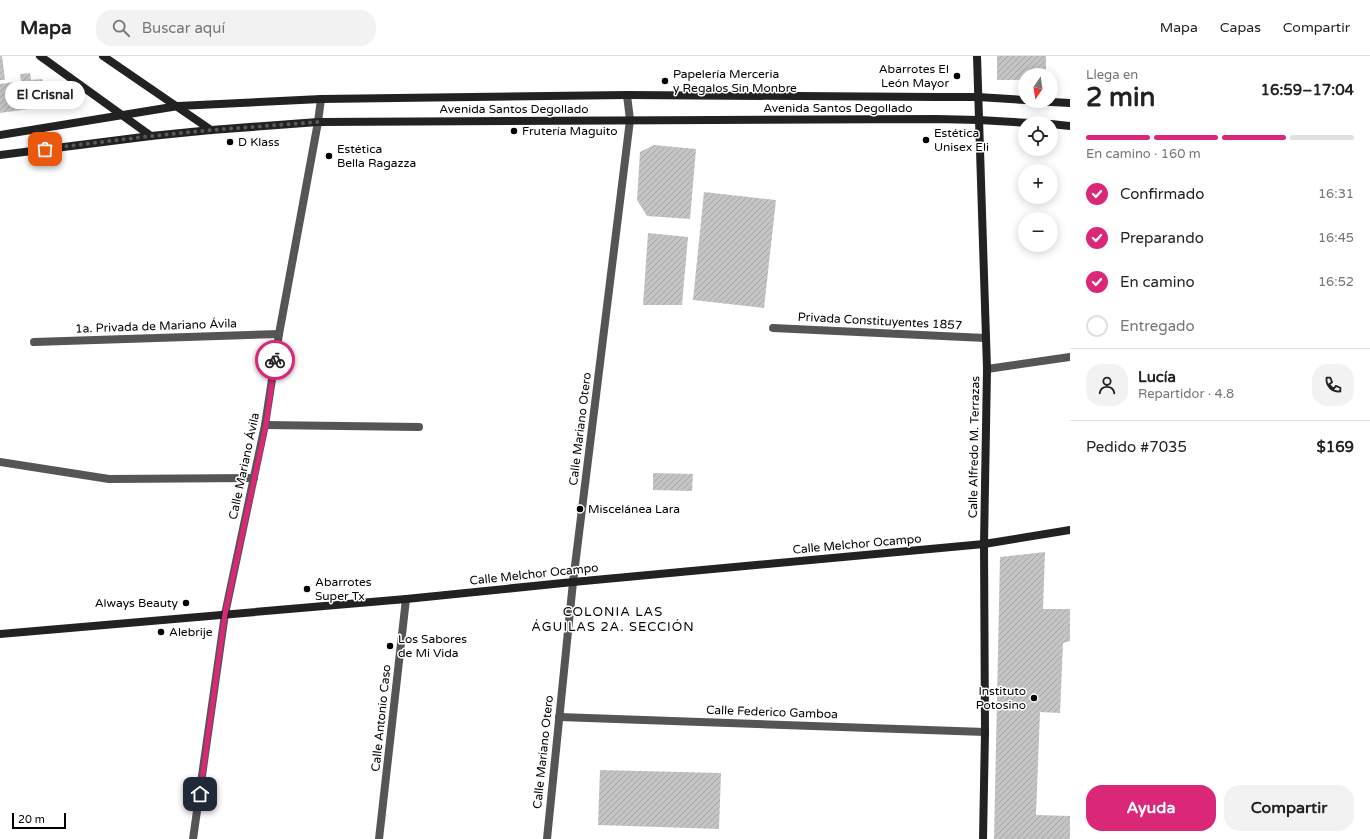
<!DOCTYPE html>
<html lang="es">
<head>
<meta charset="utf-8">
<style>
  :root { --surface:#fff; --page:#f2f2f2; --text:#222; --muted:#767676; --line:#e0e0e0; --accent:#db2777 }
  body { margin:0; font-family:"Varela Round",sans-serif; background:var(--page); color:var(--text); height:100vh; display:flex; flex-direction:column; font-size:15px; white-space:nowrap }
  * { box-sizing:border-box; margin:0 }
  p { font-size:13px; color:var(--muted) }
  .icon { flex:none; width:22px; height:22px; fill:none; stroke:currentColor; stroke-width:2; stroke-linecap:round; stroke-linejoin:round }
  .map { position:relative; flex:1; overflow:hidden }
  .panel { display:flex; flex-direction:column; background:var(--surface); width:300px }
  .panel>* { flex:none }
  .needle { width:26px; rotate:193deg }
  .tools { position:absolute; left:1018px; top:12px; display:grid; gap:8px }
  .tools a { display:grid; place-items:center; width:40px; height:40px; border-radius:50%; background:var(--surface); box-shadow:0 2px 10px #0003; font-size:20px }
  .scale { position:absolute; left:12px; bottom:10px; width:54px; box-sizing:border-box; padding-left:4px; border:2px solid #000; border-top:0; font-size:11px; line-height:14px; white-space:nowrap; color:#000; -webkit-text-stroke:3px #fff; paint-order:stroke }
  .pin { position:absolute; display:grid; place-items:center; width:34px; height:34px; color:#fff; margin:-17px; border-radius:8px; box-shadow:0 2px 6px #0006 }
  .courier { position:absolute; display:grid; place-items:center; width:40px; height:40px; margin:-20px; border:3px solid #db2777; border-radius:50%; background:#fff; color:#222; box-shadow:0 1px 5px #0007 }
  .bubble { position:absolute; height:28px; border-radius:14px; background:var(--surface); box-shadow:0 2px 10px #0003; font-size:13px; font-weight:800; line-height:28px; text-align:center }
  .head em { font-style:normal; font-weight:800 }
  .head div { display:flex; flex-direction:column-reverse }
  .head { display:flex; align-items:center; justify-content:space-between; height:68px; padding:0 16px }
  h1 { font-size:26px; font-weight:800; line-height:30px }
  .bar { display:grid; grid-template-columns:repeat(4,1fr); gap:6px 4px; align-content:center; height:48px; padding:0 16px }
  .bar i { height:5px; border-radius:3px; background:var(--line) }
  .bar .current { background:var(--accent) }
  .bar p { grid-column:span 4 }
  .line { display:flex; align-items:center; gap:10px; padding:0 16px; border-top:1px solid var(--line) }
  .line div { flex:1 }
  .round { display:grid; place-items:center; flex:none; width:42px; height:42px; border-radius:16px; background:var(--page) }
  ol { padding:0 16px; list-style:none }
  li { display:flex; align-items:center; gap:12px; height:44px }
  li p { margin-inline-start:auto }
  li .icon { padding:4px; border-radius:50%; background:var(--accent); color:#fff; stroke-width:4 }
  li:last-child { color:var(--muted) }
  li i { width:22px; height:22px; border:2px solid var(--line); border-radius:50% }
  .action { display:flex; gap:8px; margin-top:auto; padding:8px 16px }
  .action a { flex:1; height:46px; border-radius:16px; background:var(--accent); color:#fff; font-size:16px; font-weight:800; line-height:46px; text-align:center }
  .action a+a { background:var(--page); color:var(--text) }
  header { display:flex; align-items:center; gap:24px; box-sizing:border-box; height:56px; padding:0 20px; background:var(--surface); border-bottom:1px solid var(--line) }
  header strong { font-size:19px }
  nav { display:flex; gap:22px; margin-inline-start:auto; font-size:14px }
  .search { width:280px; height:36px; background:var(--page); display:flex; align-items:center; gap:10px; box-sizing:border-box; padding:0 14px; border-radius:16px; color:var(--muted); font-size:15px }
  main { display:flex; flex:1; min-height:0 }
  .map>svg:first-child { display:block }
  .building { fill:url(#building-hatch) }
  .lines { fill:none; stroke-linecap:round; stroke-linejoin:round }
  .street { stroke:#555; stroke-width:8 }
  .secondary { stroke:#222; stroke-width:8 }
  .done { stroke:#595959; stroke-width:4; stroke-dasharray:0 7.2 }
  .route { stroke:#db2777; stroke-width:5 }
  .poi-dot { fill:#000; stroke:#fff; stroke-width:1.5 }
  .labels { text-anchor:middle; dominant-baseline:central; stroke-width:3; stroke-linejoin:round; paint-order:stroke }
  .poi-label { font-size:12px; fill:#000; stroke:#fff; text-anchor:start }
  .street-label { font-size:12px; fill:#000; stroke:#fff }
  .neighbourhood-label { font-size:13px; letter-spacing:1px; fill:#000; stroke:#fff }
</style>
</head>
<body>
<header>
<strong>Mapa</strong>
<div class="search"><svg class="icon" aria-label="search" viewBox="0 0 24 24"><circle cx="10" cy="10" r="6"/><path d="M15 15l6 6"/></svg>Buscar aquí</div>
<nav><a>Mapa</a><a>Capas</a><a>Compartir</a></nav>
</header>
<main>
<div class="map">
<svg width="1070" height="783" viewBox="0 0 1070 783">
  <defs>
    <pattern id="building-hatch" width="6" height="6" patternUnits="userSpaceOnUse"><rect width="6" height="6" fill="#c4c4c4"/><path d="M-1 1l2-2M0 6l6-6M5 7l2-2" fill="none" stroke="#a7a7a7"/></pattern>
  </defs>
  <rect width="100%" height="100%" fill="#fff"/>
  <g class="building">
    <path d="M0,0H2L5,24H0Z"/>
    <path d="M997,0H1046V19H1025V24H997Z"/>
    <path d="M30,17L31,24L42,23L50,50L0,57V28L21,25L20,18Z"/>
    <path d="M654,89L696,93L690,163L647,160L637,144L640,96Z"/>
    <path d="M704,136L776,144L764,252L693,244Z"/>
    <path d="M648,177L688,181L682,249H643Z"/>
    <path d="M653,417L693,418L692,435L653,434Z"/>
    <path d="M1045,496L1043,553H1070V585L1063,587L1060,657L1040,656L1036,759L1070,760V783H994L1000,501Z"/>
    <path d="M600,714L721,717L719,773L598,769Z"/>
  </g>
  <g class="lines">
    <g class="street">
      <path d="M773,272L985,282"/>
      <path d="M34,286L279,278"/>
      <path d="M987,313L1070,301"/>
      <path d="M265,369L419,371"/>
      <path d="M0,406L109,423L254,422"/>
      <path d="M559,661L985,676"/>
      <path d="M193,783L225,558L265,369L279,278L318,66L321,43"/>
      <path d="M379,783L406,543"/>
      <path d="M547,783L573,526L630,64L627,39"/>
    </g>
    <g class="secondary">
      <path d="M40,0L151,80"/>
      <path d="M103,0L211,74"/>
      <path d="M977,0L987,313L984,488L985,676L983,783"/>
      <path d="M1033,45L1070,47"/>
      <path d="M1051,68L1070,70"/>
      <path d="M0,79L178,50L321,43L627,39L937,41H978L1025,44"/>
      <path d="M0,99L151,80L211,74L318,66L936,63L979,64L1030,67"/>
      <path d="M0,578L406,543L573,526L984,488L1070,474"/>
    </g>
  </g>
  <g class="lines">
    <path class="done" d="M45,93L151,80L212,74L318,66L275,304"/>
    <path class="route" d="M200,738L225,558L266,369L275,304"/>
  </g>
  <g class="poi-dot">
    <circle cx="957" cy="20" r="4"/>
    <circle cx="665" cy="25" r="4"/>
    <circle cx="514" cy="75" r="4"/>
    <circle cx="926" cy="84" r="4"/>
    <circle cx="230" cy="86" r="4"/>
    <circle cx="329" cy="100" r="4"/>
    <circle cx="580" cy="453" r="4"/>
    <circle cx="307" cy="533" r="4"/>
    <circle cx="186" cy="547" r="4"/>
    <circle cx="161" cy="576" r="4"/>
    <circle cx="390" cy="590" r="4"/>
    <circle cx="1034" cy="642" r="4"/>
  </g>
  <g class="labels">
    <g class="poi-label">
      <text x="949" y="13" text-anchor="end">Abarrotes El<tspan x="949" dy="14">León Mayor</tspan></text>
      <text x="673" y="18">Papelería Merceria<tspan x="673" dy="14">y Regalos Sin Monbre</tspan></text>
      <text x="522" y="75">Frutería Maguito</text>
      <text x="934" y="77">Estética<tspan x="934" dy="14">Unisex Eli</tspan></text>
      <text x="238" y="86">D Klass</text>
      <text x="337" y="93">Estética<tspan x="337" dy="14">Bella Ragazza</tspan></text>
      <text x="588" y="453">Miscelánea Lara</text>
      <text x="315" y="526">Abarrotes<tspan x="315" dy="14">Super Tx</tspan></text>
      <text x="178" y="547" text-anchor="end">Always Beauty</text>
      <text x="169" y="576">Alebrije</text>
      <text x="398" y="583">Los Sabores<tspan x="398" dy="14">de Mi Vida</tspan></text>
      <text x="1026" y="635" text-anchor="end">Instituto<tspan x="1026" dy="14">Potosino</tspan></text>
    </g>
    <g class="street-label">
      <text x="838" y="52">Avenida Santos Degollado</text>
      <text x="514" y="53">Avenida Santos Degollado</text>
      <text transform="translate(880 265) rotate(3)">Privada Constituyentes 1857</text>
      <text transform="translate(156 270) rotate(-2)">1a. Privada de Mariano Ávila</text>
      <text transform="translate(580 373) rotate(-83)">Calle Mariano Otero</text>
      <text transform="translate(974 391) rotate(-89)">Calle Alfredo M. Terrazas</text>
      <text transform="translate(244 410) rotate(-78)">Calle Mariano Ávila</text>
      <text transform="translate(857 488) rotate(-5)">Calle Melchor Ocampo</text>
      <text transform="translate(534 518) rotate(-6)">Calle Melchor Ocampo</text>
      <text transform="translate(772 656) rotate(2)">Calle Federico Gamboa</text>
      <text transform="translate(381 662) rotate(-84)">Calle Antonio Caso</text>
      <text transform="translate(543 696) rotate(-84)">Calle Mariano Otero</text>
    </g>
    <g class="neighbourhood-label">
      <text x="613" y="556">COLONIA LAS<tspan x="613" dy="15">ÁGUILAS 2A. SECCIÓN</tspan></text>
    </g>
  </g>
</svg>
<div class="tools">
<a><svg class="needle" viewBox="-14 -14 28 28"><path d="M0-13l5 13h-10z" fill="#e53935"/><path d="M0 13l5-13h-10z" fill="#767676"/></svg></a>
<a><svg class="icon" aria-label="locate" viewBox="0 0 24 24"><circle cx="12" cy="12" r="6"/><path d="M12 2v4M12 18v4M2 12h4M18 12h4"/></svg></a>
<a>+</a>
<a>−</a>
</div>
<div class="scale">20 m</div>
<div class="pin" style="left:45px;top:93px;background:#ea580c"><svg class="icon" aria-label="bag" viewBox="0 0 24 24"><path d="M5 8h14l-1 12H6zM9 8a3 3 0 0 1 6 0"/></svg></div>
<div class="pin" style="left:200px;top:738px;background:#1f2937"><svg class="icon" aria-label="home" viewBox="0 0 24 24"><path d="M3 11l9-7 9 7M6 9v11h12V9"/></svg></div>
<div class="courier" style="left:275px;top:304px"><svg class="icon" aria-label="bike" viewBox="0 0 24 24"><circle cx="6" cy="16" r="4"/><circle cx="18" cy="16" r="4"/><path d="M6 16l4-8h5l3 8M10 8l3 8H6M13 5h3"/></svg></div>
<div class="bubble" style="left:5px;top:25px;width:80px">El Crisnal</div>
</div>
<section class="panel">
<div class="head"><div><h1>2 min</h1><p>Llega en</p></div><em>16:59–17:04</em></div>
<div class="bar"><i class="current"></i><i class="current"></i><i class="current"></i><i></i><p>En camino · 160 m</p></div>
<ol>
<li><svg class="icon" aria-label="check" viewBox="0 0 24 24"><path d="M5 12l5 5 9-10"/></svg>Confirmado<p>16:31</p></li>
<li><svg class="icon" aria-label="check" viewBox="0 0 24 24"><path d="M5 12l5 5 9-10"/></svg>Preparando<p>16:45</p></li>
<li><svg class="icon" aria-label="check" viewBox="0 0 24 24"><path d="M5 12l5 5 9-10"/></svg>En camino<p>16:52</p></li>
<li><i></i>Entregado</li>
</ol>
<div class="line" style="height:72px"><a class="round"><svg class="icon" aria-label="person" viewBox="0 0 24 24"><circle cx="12" cy="8" r="4"/><path d="M4 21q1-7 8-7t8 7"/></svg></a><div><b>Lucía</b><p>Repartidor · 4.8</p></div><a class="round"><svg class="icon" aria-label="phone" viewBox="0 0 24 24"><path d="M5 4h4l2 5-3 2q2 4 5 5l2-3 5 2v4C11 20 4 13 5 4z"/></svg></a></div>
<div class="line" style="height:52px"><div>Pedido #7035</div><b>$169</b></div>
<div class="action"><a>Ayuda</a><a>Compartir</a></div>
</section>
</main>
</body>
</html>
